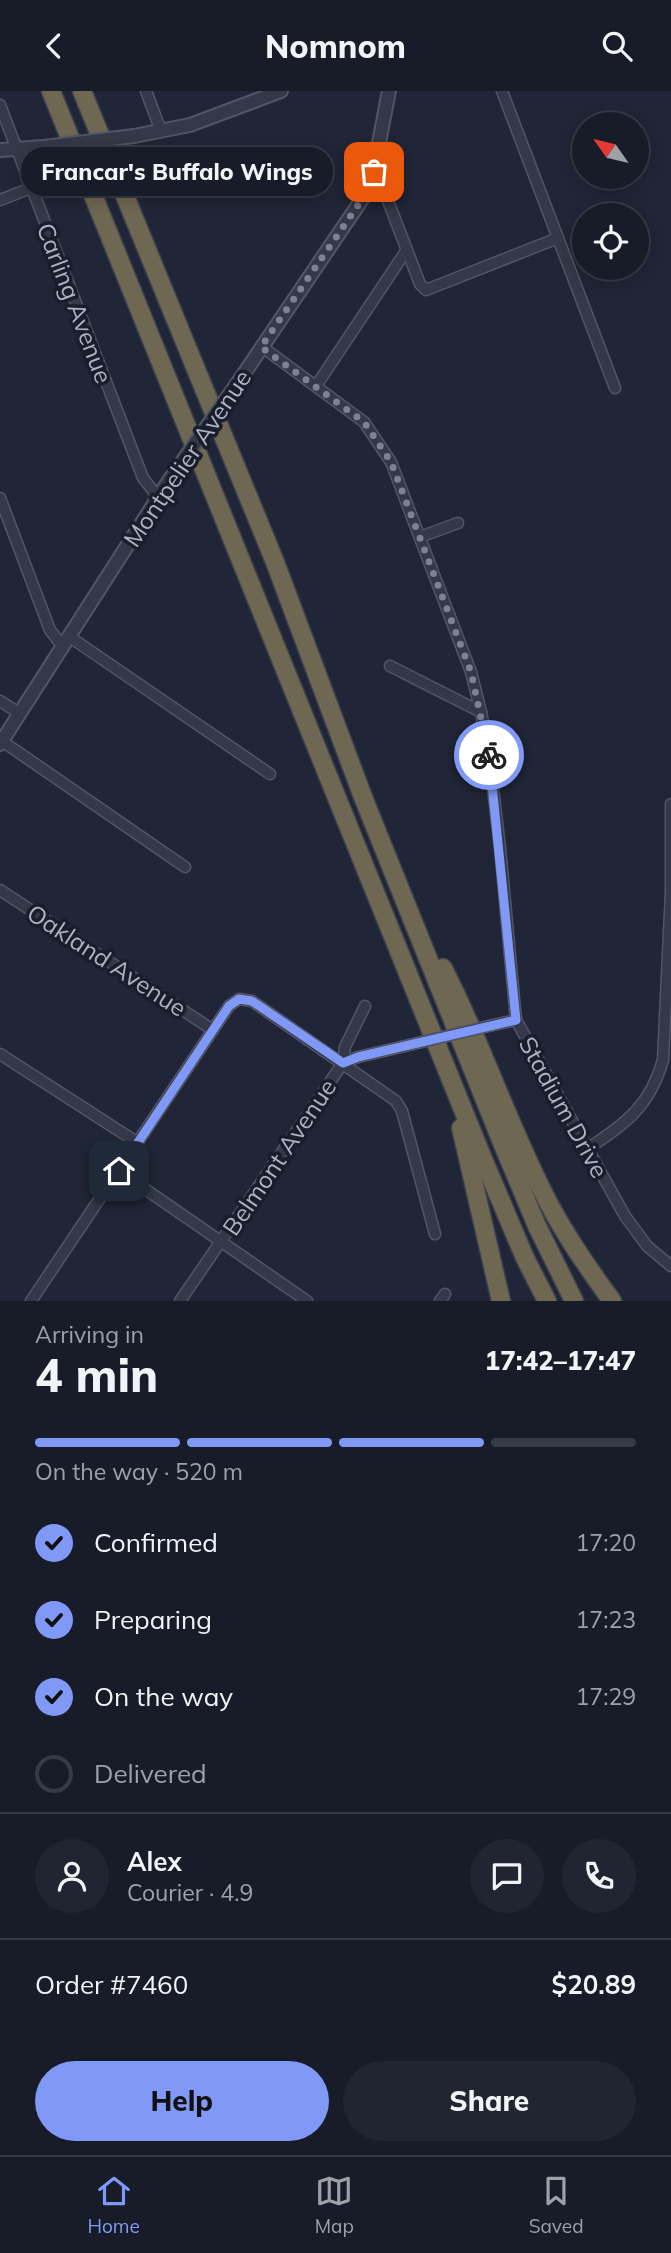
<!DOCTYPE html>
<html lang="en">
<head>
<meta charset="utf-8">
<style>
  :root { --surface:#181c29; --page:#212531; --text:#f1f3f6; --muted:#9fa1a8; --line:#363a46; --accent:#8099f7 }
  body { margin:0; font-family:Mulish,sans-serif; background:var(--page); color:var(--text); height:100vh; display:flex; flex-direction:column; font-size:26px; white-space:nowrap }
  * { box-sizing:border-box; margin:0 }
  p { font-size:23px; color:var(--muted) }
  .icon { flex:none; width:38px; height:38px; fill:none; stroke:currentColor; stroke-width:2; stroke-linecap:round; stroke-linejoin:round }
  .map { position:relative; height:1210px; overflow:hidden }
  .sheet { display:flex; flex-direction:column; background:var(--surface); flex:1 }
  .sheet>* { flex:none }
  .needle { width:46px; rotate:304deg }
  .buttons { position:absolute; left:572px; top:21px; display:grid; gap:14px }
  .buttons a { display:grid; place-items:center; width:77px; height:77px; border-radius:50%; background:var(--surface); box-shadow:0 4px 18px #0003,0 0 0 2px var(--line); font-size:35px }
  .pin { position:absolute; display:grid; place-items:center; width:60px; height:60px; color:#fff; margin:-30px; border-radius:14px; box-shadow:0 4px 10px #0006 }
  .courier { position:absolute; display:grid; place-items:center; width:70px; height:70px; margin:-35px; border:5px solid #8099f7; border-radius:50%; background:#fff; color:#222; box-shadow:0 2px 9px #0007 }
  .bubble { position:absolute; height:49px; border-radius:24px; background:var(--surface); box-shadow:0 4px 18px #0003,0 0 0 2px var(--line); font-size:23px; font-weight:800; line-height:49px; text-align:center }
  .head em { font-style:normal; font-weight:800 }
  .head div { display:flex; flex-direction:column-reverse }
  .head { display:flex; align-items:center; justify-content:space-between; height:119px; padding:0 35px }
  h1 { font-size:46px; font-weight:800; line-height:52px }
  .bar { display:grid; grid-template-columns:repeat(4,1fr); gap:10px 7px; align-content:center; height:84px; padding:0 35px }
  .bar i { height:9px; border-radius:5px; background:var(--line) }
  .bar .current { background:var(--accent) }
  .bar p { grid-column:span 4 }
  .line { display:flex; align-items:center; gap:18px; padding:0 35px; border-top:2px solid var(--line) }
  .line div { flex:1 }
  .round { display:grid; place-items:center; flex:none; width:74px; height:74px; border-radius:37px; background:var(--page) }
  ol { padding:0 35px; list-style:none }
  li { display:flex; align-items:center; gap:21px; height:77px }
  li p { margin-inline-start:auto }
  li .icon { padding:7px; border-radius:50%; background:var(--accent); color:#111; stroke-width:4 }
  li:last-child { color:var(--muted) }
  li i { width:38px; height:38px; border:4px solid var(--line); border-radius:50% }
  .button { display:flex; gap:14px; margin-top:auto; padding:14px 35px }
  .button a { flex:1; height:80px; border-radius:42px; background:var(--accent); color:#111; font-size:28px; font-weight:800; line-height:80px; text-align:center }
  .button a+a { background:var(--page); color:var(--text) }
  header { display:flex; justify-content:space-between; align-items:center; height:91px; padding:0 35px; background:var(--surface); font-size:32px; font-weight:800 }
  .tab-bar { display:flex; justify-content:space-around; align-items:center; height:98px; border-top:2px solid var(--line); background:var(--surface); font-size:19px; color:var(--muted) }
  .tab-bar a { display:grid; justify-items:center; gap:4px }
  .tab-bar .current { color:var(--accent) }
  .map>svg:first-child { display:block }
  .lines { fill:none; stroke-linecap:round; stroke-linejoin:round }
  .minor-casing { stroke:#515565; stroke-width:13 }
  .tertiary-casing { stroke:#515565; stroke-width:16 }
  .motorway-casing { stroke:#3b404f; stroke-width:21 }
  .minor { stroke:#343848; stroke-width:10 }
  .tertiary { stroke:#343848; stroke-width:12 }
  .motorway { stroke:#6e6751; stroke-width:18 }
  .minor-bridge-casing { stroke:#515565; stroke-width:13; stroke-linecap:butt }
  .tertiary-bridge-casing { stroke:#515565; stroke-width:16; stroke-linecap:butt }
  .minor-bridge { stroke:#343848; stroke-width:10 }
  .tertiary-bridge { stroke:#343848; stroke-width:12 }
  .done { stroke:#7c8193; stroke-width:7; stroke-dasharray:0 12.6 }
  .route { stroke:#8099f7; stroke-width:9 }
  .labels { text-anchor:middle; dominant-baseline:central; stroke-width:7; stroke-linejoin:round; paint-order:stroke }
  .street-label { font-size:24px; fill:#aeb2c4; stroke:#191e2c }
</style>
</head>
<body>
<header><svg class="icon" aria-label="back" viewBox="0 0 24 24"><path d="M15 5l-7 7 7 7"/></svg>Nomnom<svg class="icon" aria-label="search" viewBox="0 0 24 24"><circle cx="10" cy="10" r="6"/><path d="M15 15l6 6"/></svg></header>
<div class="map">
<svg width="671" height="1210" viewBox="0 0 671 1210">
  <rect width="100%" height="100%" fill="#202637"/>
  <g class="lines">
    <g class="minor-casing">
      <g id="minor">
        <path d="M146,0L161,40"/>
        <path d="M502,0L615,297"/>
        <path d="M0,14L143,387L158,406"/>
        <path d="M375,76L420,193L426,199L558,147"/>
        <path d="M0,109L31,97"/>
        <path d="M261,255L364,331L391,371L471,581L481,621L489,663L500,757L516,929L625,1125L647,1155L671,1175"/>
        <path d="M316,295L406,160"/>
        <path d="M0,407L50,539L63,556"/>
        <path d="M420,446L458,432"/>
        <path d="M70,546L270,683"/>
        <path d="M390,575L481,621"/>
        <path d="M0,610L19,622"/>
        <path d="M2,650L185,776"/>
        <path d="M0,799L213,939"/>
        <path d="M493,934L516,929"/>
        <path d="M0,963L138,1052"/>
        <path d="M343,972L358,966L401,956"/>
        <path d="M589,1057C627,1031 650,1015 663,969L671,800V713"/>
        <path d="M119,1080L307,1210"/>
        <path d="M31,1210L229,915L239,908L252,910L396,1010L402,1020L435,1143"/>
        <path d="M180,1210L343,972L345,956L365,915"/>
        <path d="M440,1210L445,1203"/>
      </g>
    </g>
    <g class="tertiary-casing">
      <g id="tertiary">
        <path d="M134,45L190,34L281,0"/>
        <path d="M0,59L44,56"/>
        <path d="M241,287L367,101L372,88L389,0"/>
        <path d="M0,653L170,388"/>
      </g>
    </g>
    <g class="motorway-casing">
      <g id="motorway">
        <path d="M51,0L481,1063L525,1167L547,1210"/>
        <path d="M82,0L275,471L363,706L501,1049L537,1135L574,1210"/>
        <path d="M443,877C480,949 505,1025 541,1097C560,1137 586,1174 612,1210"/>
        <path d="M461,1037L501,1210"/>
      </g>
    </g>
    <use href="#minor" class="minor"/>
    <use href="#tertiary" class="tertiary"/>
    <use href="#motorway" class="motorway"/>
    <g class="minor-bridge-casing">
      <path id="minor-bridge" d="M401,956L493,934"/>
    </g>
    <g class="tertiary-bridge-casing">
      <g id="tertiary-bridge">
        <path d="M44,56L134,45"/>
        <path d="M170,388L241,287"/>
      </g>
    </g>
    <use href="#minor-bridge" class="minor-bridge"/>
    <use href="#tertiary-bridge" class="tertiary-bridge"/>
  </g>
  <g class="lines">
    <path class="done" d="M374,81L367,101L261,256L364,331L391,371L471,581L489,664"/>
    <path class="route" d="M119,1080L229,915L239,908L252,910L343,972L358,966L516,929L489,664"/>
  </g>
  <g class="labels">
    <g class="street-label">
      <text transform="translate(75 212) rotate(69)">Carling Avenue</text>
      <text transform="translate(187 367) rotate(-56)">Montpelier Avenue</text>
      <text transform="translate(107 869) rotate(33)">Oakland Avenue</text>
      <text transform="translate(564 1016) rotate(61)">Stadium Drive</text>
      <text transform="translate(279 1066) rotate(-56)">Belmont Avenue</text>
    </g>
  </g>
</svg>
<div class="buttons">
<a><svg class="needle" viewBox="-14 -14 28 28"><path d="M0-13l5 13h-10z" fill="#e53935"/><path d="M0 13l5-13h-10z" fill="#9fa1a8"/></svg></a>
<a><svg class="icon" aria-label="locate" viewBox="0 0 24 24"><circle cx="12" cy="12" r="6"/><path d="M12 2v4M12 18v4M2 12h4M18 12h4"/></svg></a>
</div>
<div class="pin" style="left:374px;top:81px;background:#ea580c"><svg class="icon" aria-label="bag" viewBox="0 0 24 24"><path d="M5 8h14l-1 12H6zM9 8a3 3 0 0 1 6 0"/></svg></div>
<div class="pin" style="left:119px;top:1080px;background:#1f2937"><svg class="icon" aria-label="home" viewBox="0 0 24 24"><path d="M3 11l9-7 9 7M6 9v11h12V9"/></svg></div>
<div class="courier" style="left:489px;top:664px"><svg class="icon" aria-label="bike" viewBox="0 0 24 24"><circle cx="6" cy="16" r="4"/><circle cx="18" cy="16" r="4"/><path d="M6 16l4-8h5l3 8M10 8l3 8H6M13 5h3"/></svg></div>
<div class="bubble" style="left:21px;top:56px;width:312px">Francar's Buffalo Wings</div>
</div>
<section class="sheet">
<div class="head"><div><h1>4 min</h1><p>Arriving in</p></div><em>17:42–17:47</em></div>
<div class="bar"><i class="current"></i><i class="current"></i><i class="current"></i><i></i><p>On the way · 520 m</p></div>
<ol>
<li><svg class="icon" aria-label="check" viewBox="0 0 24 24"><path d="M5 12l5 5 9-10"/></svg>Confirmed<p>17:20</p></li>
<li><svg class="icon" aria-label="check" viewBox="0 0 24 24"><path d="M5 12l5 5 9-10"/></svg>Preparing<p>17:23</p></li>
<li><svg class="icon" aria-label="check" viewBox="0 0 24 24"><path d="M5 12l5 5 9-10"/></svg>On the way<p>17:29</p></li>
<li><i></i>Delivered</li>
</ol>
<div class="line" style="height:126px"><a class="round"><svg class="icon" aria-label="person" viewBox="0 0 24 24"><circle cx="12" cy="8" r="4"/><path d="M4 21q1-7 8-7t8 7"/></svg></a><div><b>Alex</b><p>Courier · 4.9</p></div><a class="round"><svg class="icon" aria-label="chat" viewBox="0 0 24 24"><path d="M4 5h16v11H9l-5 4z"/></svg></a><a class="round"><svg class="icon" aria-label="phone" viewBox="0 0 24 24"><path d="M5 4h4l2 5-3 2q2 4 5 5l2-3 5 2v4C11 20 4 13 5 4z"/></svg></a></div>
<div class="line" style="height:91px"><div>Order #7460</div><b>$20.89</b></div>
<div class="button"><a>Help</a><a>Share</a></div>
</section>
<nav class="tab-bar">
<a class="current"><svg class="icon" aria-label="home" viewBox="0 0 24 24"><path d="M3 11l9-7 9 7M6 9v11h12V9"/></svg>Home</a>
<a><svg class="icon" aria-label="map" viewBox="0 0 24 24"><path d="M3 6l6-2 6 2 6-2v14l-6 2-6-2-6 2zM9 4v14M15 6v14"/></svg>Map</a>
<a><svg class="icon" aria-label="saved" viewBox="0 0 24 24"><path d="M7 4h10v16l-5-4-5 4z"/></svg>Saved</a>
</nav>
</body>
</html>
